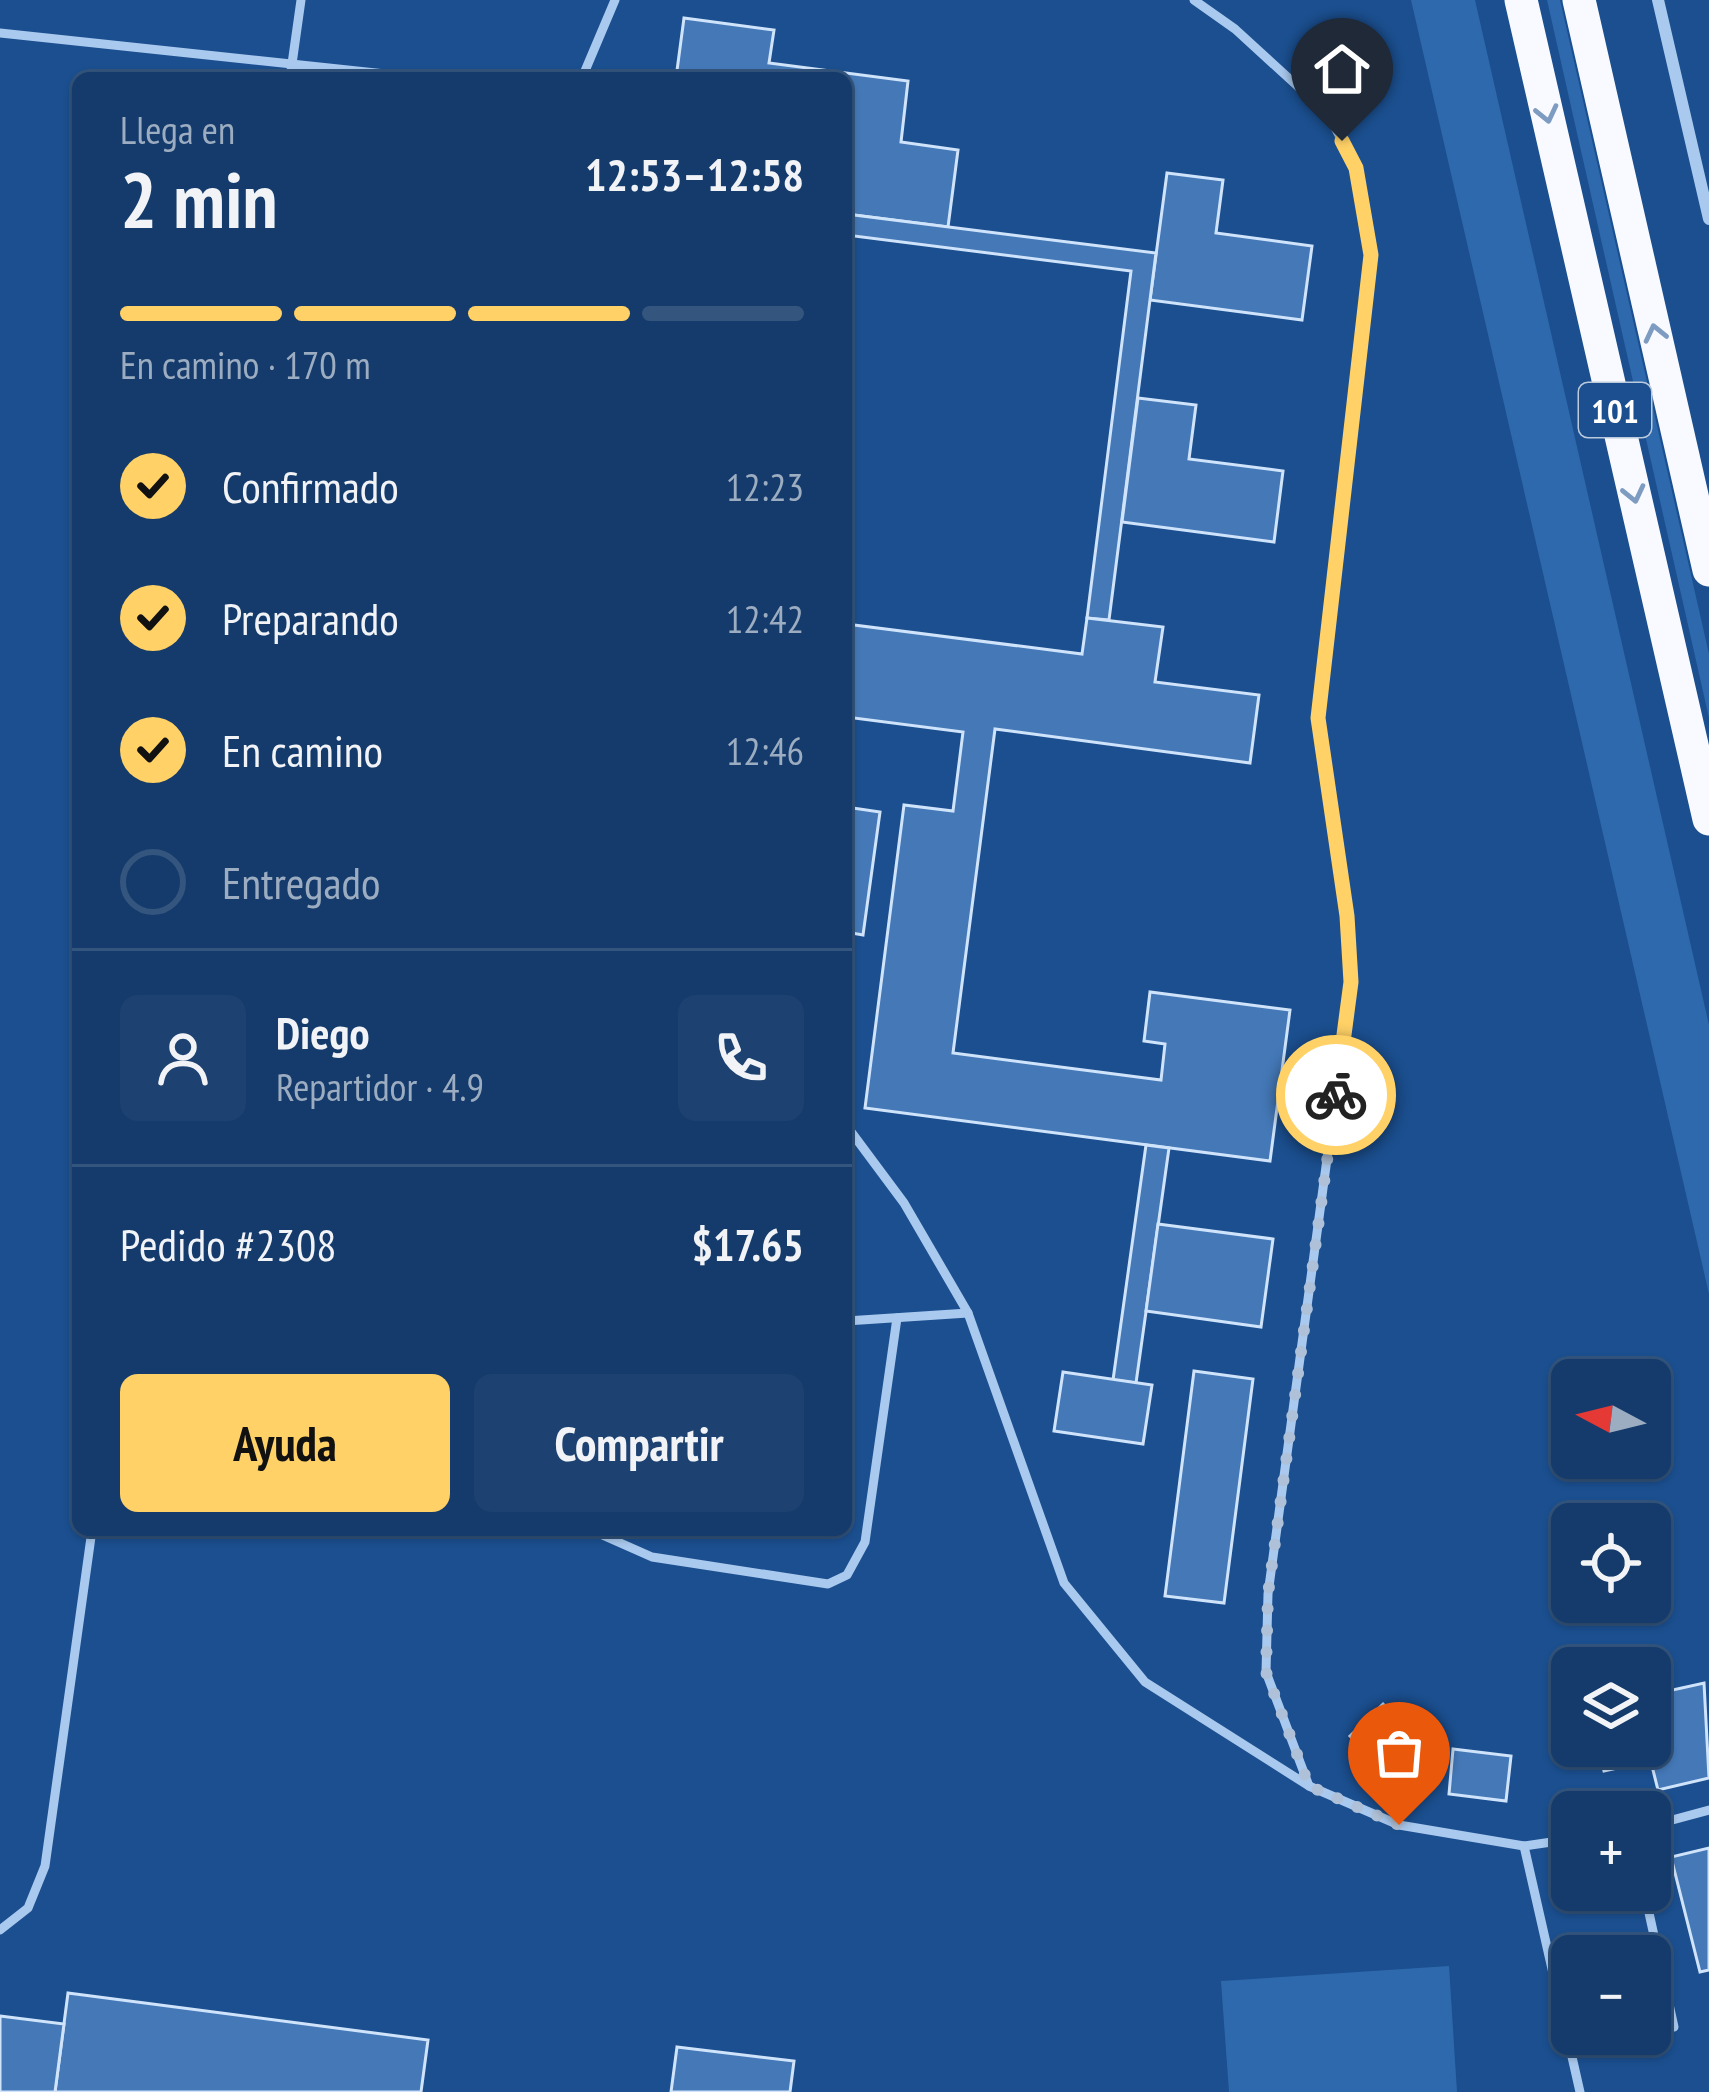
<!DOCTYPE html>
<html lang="es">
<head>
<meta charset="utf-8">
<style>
  :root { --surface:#143b6b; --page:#1d4271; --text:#f1f3f6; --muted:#9dadc1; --line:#33557e; --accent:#ffd166 }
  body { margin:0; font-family:"PT Sans Narrow",sans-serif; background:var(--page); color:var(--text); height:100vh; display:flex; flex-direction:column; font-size:45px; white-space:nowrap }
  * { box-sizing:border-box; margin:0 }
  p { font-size:39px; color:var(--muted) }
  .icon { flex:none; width:66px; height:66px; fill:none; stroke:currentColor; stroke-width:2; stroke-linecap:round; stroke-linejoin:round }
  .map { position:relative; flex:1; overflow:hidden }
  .panel { position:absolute; left:72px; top:72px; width:780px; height:1464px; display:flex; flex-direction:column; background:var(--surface); border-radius:18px; box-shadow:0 3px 9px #0004,0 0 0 3px var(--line) }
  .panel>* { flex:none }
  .needle { width:78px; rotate:277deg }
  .controls { position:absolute; left:1551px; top:1359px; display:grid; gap:24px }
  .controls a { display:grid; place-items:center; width:120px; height:120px; border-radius:18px; background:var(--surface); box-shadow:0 3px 9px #0004,0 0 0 3px var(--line); font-size:60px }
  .pin { position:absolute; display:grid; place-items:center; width:102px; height:102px; color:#fff; margin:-123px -51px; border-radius:50% 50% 50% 0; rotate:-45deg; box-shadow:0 0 12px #0007 }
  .pin .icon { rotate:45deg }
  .courier { position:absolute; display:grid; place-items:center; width:120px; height:120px; margin:-60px; border:9px solid #ffd166; border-radius:50%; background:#fff; color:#222; box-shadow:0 3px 15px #0007 }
  .overview em { font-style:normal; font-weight:800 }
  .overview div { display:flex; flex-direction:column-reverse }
  .overview { display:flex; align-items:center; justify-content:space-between; height:204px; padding:0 48px }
  h1 { font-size:78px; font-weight:800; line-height:90px }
  .bar { display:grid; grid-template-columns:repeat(4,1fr); gap:18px 12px; align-content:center; height:144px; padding:0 48px }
  .bar i { height:15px; border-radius:9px; background:var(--line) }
  .bar .selected { background:var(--accent) }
  .bar p { grid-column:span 4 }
  .line { display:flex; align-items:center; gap:30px; padding:0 48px; border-top:3px solid var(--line) }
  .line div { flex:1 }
  .round { display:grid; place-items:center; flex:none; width:126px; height:126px; border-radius:18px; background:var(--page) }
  ol { padding:0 48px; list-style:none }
  li { display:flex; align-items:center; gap:36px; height:132px }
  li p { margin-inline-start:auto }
  li .icon { padding:12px; border-radius:50%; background:var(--accent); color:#111; stroke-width:4 }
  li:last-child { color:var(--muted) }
  li i { width:66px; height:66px; border:6px solid var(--line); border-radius:50% }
  .cta { display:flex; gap:24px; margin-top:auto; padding:24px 48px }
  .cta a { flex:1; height:138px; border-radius:18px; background:var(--accent); color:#111; font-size:48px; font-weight:800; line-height:138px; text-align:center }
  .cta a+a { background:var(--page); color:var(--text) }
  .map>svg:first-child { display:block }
  .green { fill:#2e69ad }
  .building { fill:#4478b7; stroke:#cfe3fa; stroke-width:3 }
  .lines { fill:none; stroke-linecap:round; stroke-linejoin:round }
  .service { stroke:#a9c9ee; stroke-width:9 }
  .minor { stroke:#a9c9ee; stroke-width:12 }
  .trunk { stroke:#f8faff; stroke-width:33 }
  .oneway { stroke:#7e9cc1 }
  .done { stroke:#afc1d8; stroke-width:12; stroke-dasharray:0 21.6 }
  .route { stroke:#ffd166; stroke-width:15 }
  .labels { text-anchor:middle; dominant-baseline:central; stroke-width:12; stroke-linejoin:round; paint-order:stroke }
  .shield { fill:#1b4f8f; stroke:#bbcadd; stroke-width:3 }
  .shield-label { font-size:33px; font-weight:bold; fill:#fff }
</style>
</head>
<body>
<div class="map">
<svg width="1709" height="2092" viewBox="0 0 1709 2092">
  <rect width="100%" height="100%" fill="#1b4f8f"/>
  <g class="green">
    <path d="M1411,0H1475L1709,1025V1294Z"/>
    <path d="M1547,0H1560L1709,654V718Z"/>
    <path d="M1449,1966L1457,2092H1229L1221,1981Z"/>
  </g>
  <g class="building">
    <path d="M684,18L774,30L769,63L908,81L901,142L958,150L948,227L846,214V78H676Z"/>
    <path d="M1167,173L1223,180L1216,233L1312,246L1302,320L1150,300Z"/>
    <path d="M846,214L1156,253L1109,620L1087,618L1131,271L846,235Z"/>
    <path d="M1138,398L1196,405L1189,459L1283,471L1274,542L1122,522Z"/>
    <path d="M1087,618L1163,627L1155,682L1259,695L1250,763L995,729L953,1053L1161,1080L1165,1044L1144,1041L1150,992L1290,1010L1270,1161L865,1108L904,805L953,811L963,732L846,717V624L1082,654Z"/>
    <path d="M846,807L880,812L863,935L846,932Z"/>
    <path d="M1146,1145L1169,1148L1136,1383L1113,1380Z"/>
    <path d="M1158,1224L1273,1239L1261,1327L1146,1311Z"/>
    <path d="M1194,1371L1253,1379L1224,1603L1165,1596Z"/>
    <path d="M1063,1372L1152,1385L1143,1444L1054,1431Z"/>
    <path d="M1704,1683L1709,1778L1658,1790L1647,1746L1650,1695Z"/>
    <path d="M1383,1704L1410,1732L1377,1764L1350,1736Z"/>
    <path d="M1598,1746H1627L1631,1765L1604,1771Z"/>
    <path d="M1453,1749L1511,1756L1506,1801L1449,1794Z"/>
    <path d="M1709,1848V1970L1700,1972L1671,1857Z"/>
    <path d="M68,1993L428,2040L421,2092H55Z"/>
    <path d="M0,2016L64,2024L55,2092H0Z"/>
    <path d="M677,2047L794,2061L790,2092H671Z"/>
  </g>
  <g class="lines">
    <g class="service">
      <path d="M1194,0L1235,29L1328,114L1356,168L1371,255L1318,718L1347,916L1351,982L1268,1594L1266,1672L1309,1786"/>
      <path d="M0,33L423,78"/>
      <path d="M290,78L301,0"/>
      <path d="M582,78L615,0"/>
      <path d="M846,1125L904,1203L968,1313L1064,1583L1145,1682L1309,1786L1399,1825L1524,1846L1572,1839"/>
      <path d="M846,1321L968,1313"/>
      <path d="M591,1530L652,1557L828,1584L847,1575L865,1542L897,1318"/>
      <path d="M1650,1826L1709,1810"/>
      <path d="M1524,1846L1580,2092"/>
      <path d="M1644,1890L1674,2027"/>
      <path d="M0,1930L28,1908L45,1866L92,1530"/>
    </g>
    <path class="minor" d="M1658,0L1709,219"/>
    <g class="trunk">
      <path d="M1521,0L1709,819"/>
      <path d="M1579,0L1709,570"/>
    </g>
  </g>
  <defs><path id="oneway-chevron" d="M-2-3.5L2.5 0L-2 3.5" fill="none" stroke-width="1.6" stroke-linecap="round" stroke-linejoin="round" transform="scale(3)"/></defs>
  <g class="oneway">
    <use href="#oneway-chevron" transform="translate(1547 114) rotate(77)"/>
    <use href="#oneway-chevron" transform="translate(1655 333) rotate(-103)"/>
    <use href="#oneway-chevron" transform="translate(1634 494) rotate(77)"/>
  </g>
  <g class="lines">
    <path class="done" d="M1336,1095L1268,1594L1266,1672L1309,1786L1399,1825"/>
    <path class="route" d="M1336,1095L1351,982L1347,916L1318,718L1371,255L1356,168L1342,141"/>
  </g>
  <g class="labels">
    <rect class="shield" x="1579" y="383" width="72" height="54" rx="9"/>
    <g class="shield-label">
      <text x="1615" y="410">101</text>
    </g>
  </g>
</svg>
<div class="controls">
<a><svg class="needle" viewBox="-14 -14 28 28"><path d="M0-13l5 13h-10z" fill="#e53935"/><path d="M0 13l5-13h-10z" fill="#9dadc1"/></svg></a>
<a><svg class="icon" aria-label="locate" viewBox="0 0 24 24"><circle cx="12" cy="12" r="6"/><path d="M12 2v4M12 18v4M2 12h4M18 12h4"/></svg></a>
<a><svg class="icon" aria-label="layers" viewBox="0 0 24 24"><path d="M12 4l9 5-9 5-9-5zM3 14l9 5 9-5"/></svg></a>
<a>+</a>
<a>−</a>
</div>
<div class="pin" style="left:1399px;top:1825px;background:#ea580c"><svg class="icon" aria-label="bag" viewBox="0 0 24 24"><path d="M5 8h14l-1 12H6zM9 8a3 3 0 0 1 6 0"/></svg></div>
<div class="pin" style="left:1342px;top:141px;background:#1f2937"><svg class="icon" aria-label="home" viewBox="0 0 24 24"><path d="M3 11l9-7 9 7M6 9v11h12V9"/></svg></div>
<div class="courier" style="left:1336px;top:1095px"><svg class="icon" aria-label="bike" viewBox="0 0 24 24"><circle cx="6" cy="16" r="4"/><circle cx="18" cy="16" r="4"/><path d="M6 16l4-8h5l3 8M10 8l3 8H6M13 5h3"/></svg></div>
<section class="panel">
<div class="overview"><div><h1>2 min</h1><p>Llega en</p></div><em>12:53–12:58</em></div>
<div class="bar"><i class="selected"></i><i class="selected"></i><i class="selected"></i><i></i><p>En camino · 170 m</p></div>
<ol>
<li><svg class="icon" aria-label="check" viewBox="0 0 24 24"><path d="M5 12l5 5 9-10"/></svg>Confirmado<p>12:23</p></li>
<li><svg class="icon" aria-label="check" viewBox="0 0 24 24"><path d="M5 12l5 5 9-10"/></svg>Preparando<p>12:42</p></li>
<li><svg class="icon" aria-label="check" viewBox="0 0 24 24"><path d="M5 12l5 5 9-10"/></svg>En camino<p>12:46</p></li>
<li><i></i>Entregado</li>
</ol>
<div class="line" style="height:216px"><a class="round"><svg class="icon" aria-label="person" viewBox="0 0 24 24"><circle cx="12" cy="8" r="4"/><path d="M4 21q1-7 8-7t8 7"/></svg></a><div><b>Diego</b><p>Repartidor · 4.9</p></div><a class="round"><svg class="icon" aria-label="phone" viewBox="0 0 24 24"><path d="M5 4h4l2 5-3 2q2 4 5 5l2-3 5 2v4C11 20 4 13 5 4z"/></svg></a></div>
<div class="line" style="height:156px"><div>Pedido #2308</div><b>$17.65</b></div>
<div class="cta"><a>Ayuda</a><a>Compartir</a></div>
</section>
</div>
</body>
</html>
